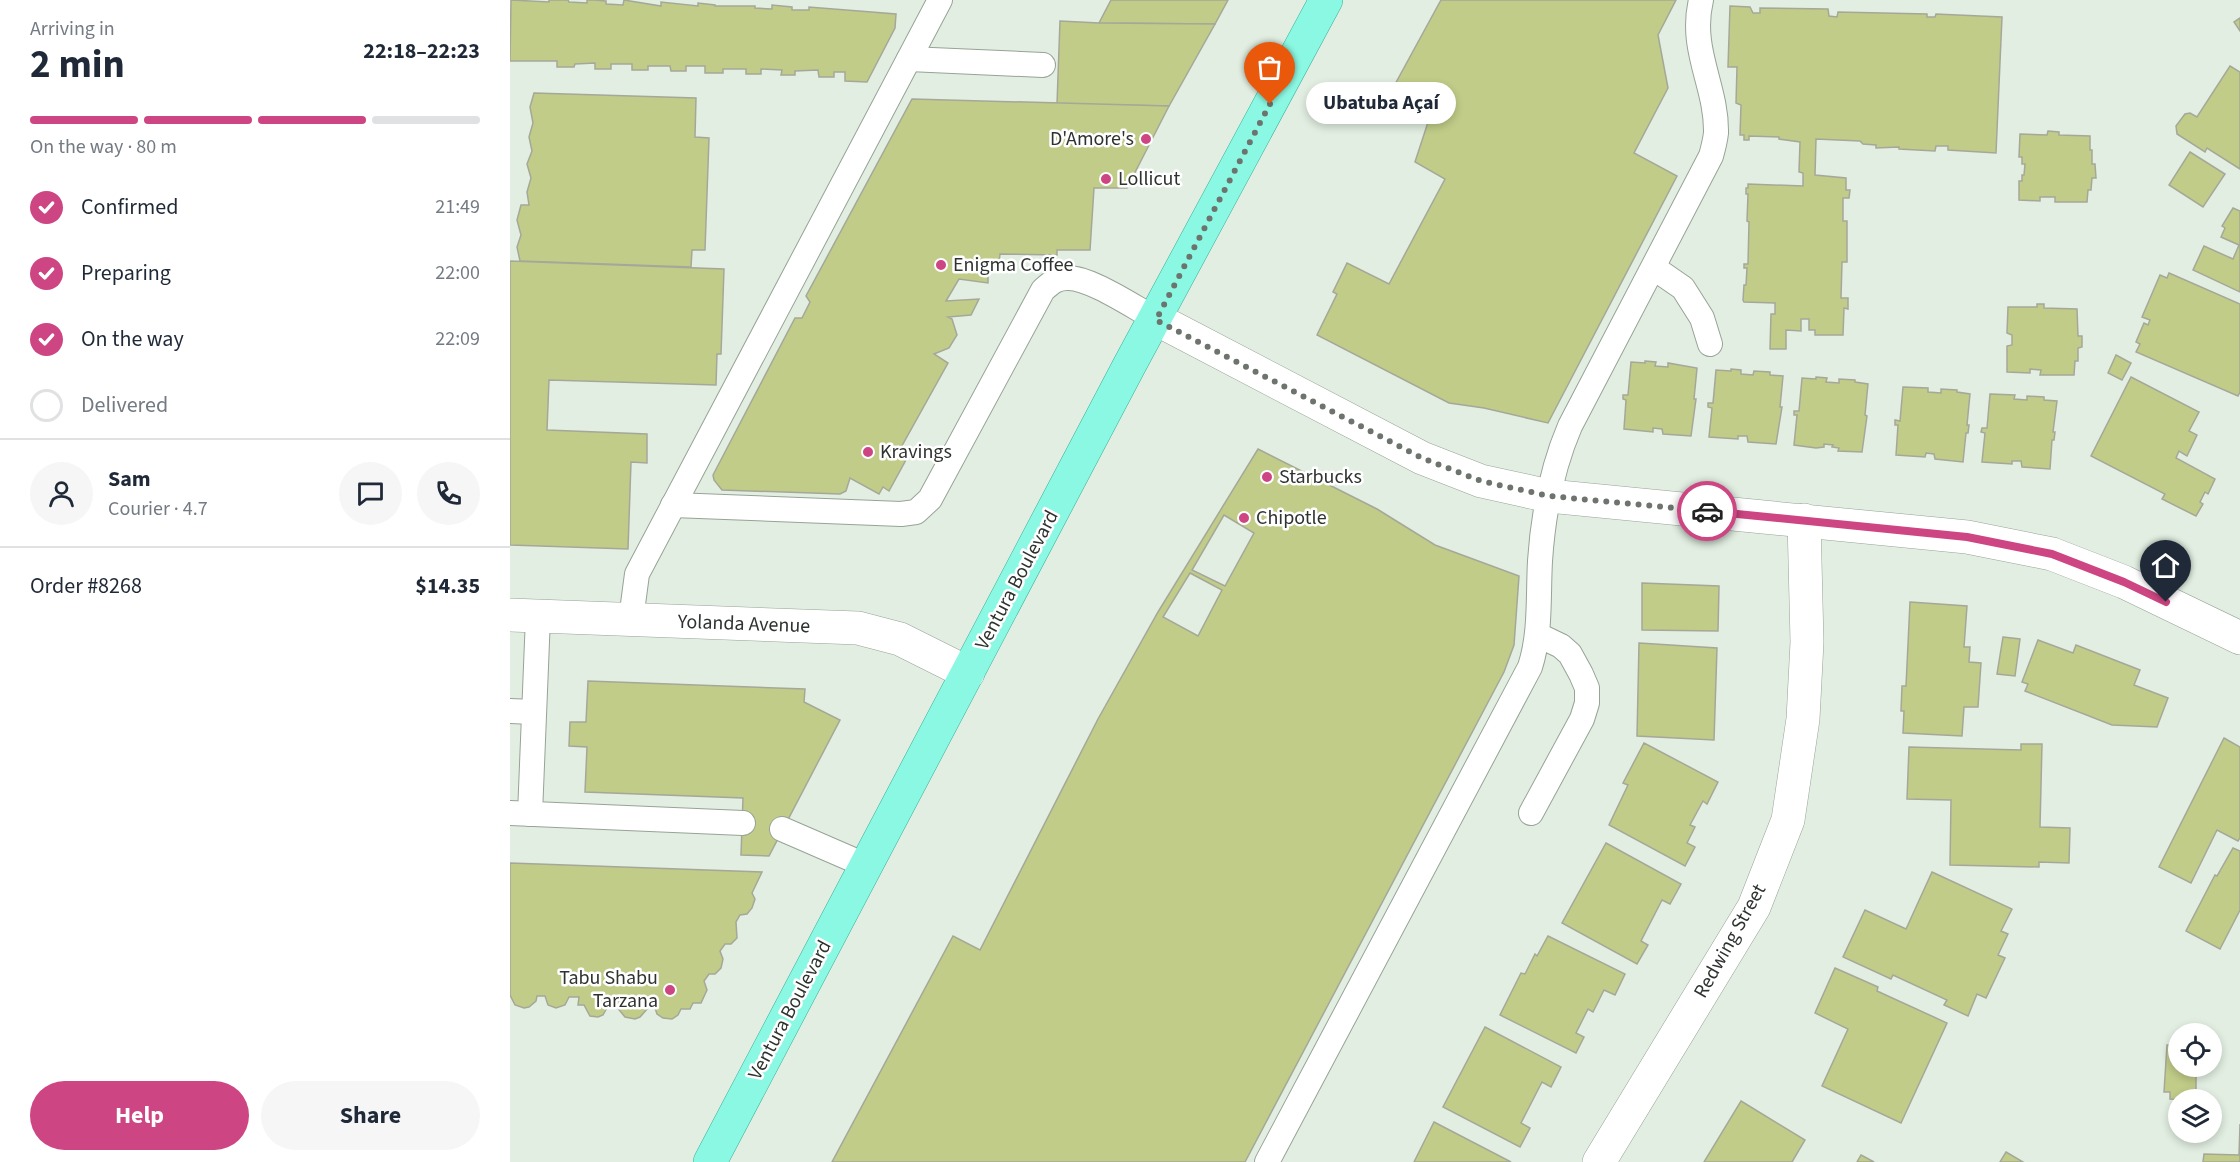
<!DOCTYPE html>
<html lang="en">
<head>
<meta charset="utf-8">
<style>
  :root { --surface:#fff; --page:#f6f6f7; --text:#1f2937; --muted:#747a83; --line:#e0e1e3; --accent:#cd4582 }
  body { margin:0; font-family:"Source Sans 3",sans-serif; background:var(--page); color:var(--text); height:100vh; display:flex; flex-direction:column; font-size:22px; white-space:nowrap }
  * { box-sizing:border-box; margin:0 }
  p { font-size:20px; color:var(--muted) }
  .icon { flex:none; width:33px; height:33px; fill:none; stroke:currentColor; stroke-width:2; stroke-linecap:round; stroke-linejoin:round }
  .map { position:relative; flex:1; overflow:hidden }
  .side { display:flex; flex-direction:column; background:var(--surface); width:510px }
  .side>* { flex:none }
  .tools { position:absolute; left:1658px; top:1023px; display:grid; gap:12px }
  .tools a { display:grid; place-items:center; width:54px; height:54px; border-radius:50%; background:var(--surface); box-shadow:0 3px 9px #0003; font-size:30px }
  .pin { position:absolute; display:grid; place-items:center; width:51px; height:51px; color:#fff; margin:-62px -26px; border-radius:50% 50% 50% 0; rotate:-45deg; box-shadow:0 0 6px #0007 }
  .pin .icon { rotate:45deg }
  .courier { position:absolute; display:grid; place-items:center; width:60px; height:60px; margin:-30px; border:4px solid #cd4582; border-radius:50%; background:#fff; color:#222; box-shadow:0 2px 8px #0007 }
  .bubble { position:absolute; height:42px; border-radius:21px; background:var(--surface); box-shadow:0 3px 9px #0003; font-size:20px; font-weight:700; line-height:42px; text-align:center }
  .headline em { font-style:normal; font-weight:700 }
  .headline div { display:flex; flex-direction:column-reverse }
  .headline { display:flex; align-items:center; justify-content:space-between; height:102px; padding:0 30px }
  h1 { font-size:39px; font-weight:700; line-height:45px }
  .bar { display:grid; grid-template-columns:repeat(4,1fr); gap:9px 6px; align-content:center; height:72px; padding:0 30px }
  .bar i { height:8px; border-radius:4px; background:var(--line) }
  .bar .current { background:var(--accent) }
  .bar p { grid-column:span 4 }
  .line { display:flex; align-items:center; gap:15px; padding:0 30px; border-top:2px solid var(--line) }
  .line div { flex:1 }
  .round { display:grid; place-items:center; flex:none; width:63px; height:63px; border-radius:32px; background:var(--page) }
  ol { padding:0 30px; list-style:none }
  li { display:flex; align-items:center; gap:18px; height:66px }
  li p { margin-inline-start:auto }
  li .icon { padding:6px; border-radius:50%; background:var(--accent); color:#fff; stroke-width:4 }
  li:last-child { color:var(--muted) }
  li i { width:33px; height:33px; border:3px solid var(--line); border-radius:50% }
  .action { display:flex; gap:12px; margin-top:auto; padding:12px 30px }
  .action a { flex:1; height:69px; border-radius:36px; background:var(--accent); color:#fff; font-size:24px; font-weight:700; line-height:69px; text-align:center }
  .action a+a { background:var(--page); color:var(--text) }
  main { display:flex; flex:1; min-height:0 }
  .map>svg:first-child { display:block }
  .building { fill:#c0cc88; stroke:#a5a899; stroke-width:1.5; fill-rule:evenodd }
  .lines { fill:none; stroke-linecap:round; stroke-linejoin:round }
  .service-casing { stroke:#97a397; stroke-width:26 }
  .minor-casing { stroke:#97a397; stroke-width:34 }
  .primary-casing { stroke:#38b098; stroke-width:34 }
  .service { stroke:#fff; stroke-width:24 }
  .minor { stroke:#fff; stroke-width:33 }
  .primary { stroke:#8bf8e3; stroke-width:33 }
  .done { stroke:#6d746d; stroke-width:6; stroke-dasharray:0 10.8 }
  .route { stroke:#cd4582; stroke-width:8 }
  .poi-dot { fill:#cd4582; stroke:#fff; stroke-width:2 }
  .labels { text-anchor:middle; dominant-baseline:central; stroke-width:5; stroke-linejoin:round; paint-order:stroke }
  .poi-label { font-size:20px; fill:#2e332f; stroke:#fff; text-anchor:start }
  .street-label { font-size:20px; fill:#2e332f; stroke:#fff }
</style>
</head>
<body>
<main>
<section class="side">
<div class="headline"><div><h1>2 min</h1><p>Arriving in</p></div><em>22:18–22:23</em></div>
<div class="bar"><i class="current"></i><i class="current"></i><i class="current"></i><i></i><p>On the way · 80 m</p></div>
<ol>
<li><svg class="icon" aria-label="check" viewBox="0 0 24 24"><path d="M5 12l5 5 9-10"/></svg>Confirmed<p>21:49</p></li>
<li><svg class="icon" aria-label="check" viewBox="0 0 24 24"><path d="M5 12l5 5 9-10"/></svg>Preparing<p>22:00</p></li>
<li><svg class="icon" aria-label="check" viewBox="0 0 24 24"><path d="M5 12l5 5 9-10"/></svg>On the way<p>22:09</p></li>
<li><i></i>Delivered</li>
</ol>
<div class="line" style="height:108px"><a class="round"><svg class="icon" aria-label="person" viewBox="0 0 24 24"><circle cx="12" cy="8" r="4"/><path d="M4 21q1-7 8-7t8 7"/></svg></a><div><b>Sam</b><p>Courier · 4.7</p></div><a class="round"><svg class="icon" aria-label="chat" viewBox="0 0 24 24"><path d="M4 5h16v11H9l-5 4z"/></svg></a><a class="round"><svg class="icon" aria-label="phone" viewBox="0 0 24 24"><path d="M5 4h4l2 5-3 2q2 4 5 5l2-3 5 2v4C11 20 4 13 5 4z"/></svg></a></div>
<div class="line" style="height:78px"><div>Order #8268</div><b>$14.35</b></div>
<div class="action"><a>Help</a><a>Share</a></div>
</section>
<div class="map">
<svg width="1730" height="1162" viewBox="0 0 1730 1162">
  <rect width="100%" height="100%" fill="#e1eee1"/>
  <g class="building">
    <path d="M1,0L39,2V0H58L59,2L77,3V0H84L96,1V4L113,5L114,0L151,6V2L188,6V3L205,5V6H245V8L262,9V5L282,7V10H299V7L386,14L385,28L357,82L335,81V72H324V77H309L308,70L285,71V75H271L272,70L251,69V74H236V69H213V73H195V66H176V71H161L160,66H138V70H122V64H101V69H85V63L65,64L64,67H47V61H0Z"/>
    <path d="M601,0H718L705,24L589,23Z"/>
    <path d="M931,0H1166L1148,35L1158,88L1124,153L1167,176L1038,423L974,408L939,403L807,335L827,294L823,292L837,263L879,284L935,179L905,162L922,110L883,88Z"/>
    <path d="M1220,6L1240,7L1243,13H1250V8L1318,9L1319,16L1327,17L1328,12L1417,14V17H1425L1426,14L1492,17L1486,153L1438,150V146H1426L1425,151L1389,149V147L1366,148V145L1353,144L1350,141L1306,139L1305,175L1336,178V190H1340L1339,198H1333V221H1337V262H1332L1331,298H1338V309L1334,308L1333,335H1305V330H1299V319H1291V331L1276,330V349H1260L1261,314H1265V303L1234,302L1233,300L1234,285H1236L1237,268H1234V264H1238L1239,222L1237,221L1238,194H1236V188H1238V184L1293,186V173L1289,172L1290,142L1269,139V137L1239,136V140H1234V135H1230L1231,105L1226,103L1227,67H1218Z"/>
    <path d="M1730,18V31L1724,22Z"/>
    <path d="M550,21L589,23L705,24L659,106L547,104Z"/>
    <path d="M1720,66L1730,72V169L1697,148L1695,152L1667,134L1666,126L1675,114L1680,113L1687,117Z"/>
    <path d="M24,93L186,98L185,137L199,138L195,250H182L181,267L10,261L7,247L11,235L7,220L11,205H19L17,192L21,178L17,164L22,151L19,137L23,123L20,107Z"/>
    <path d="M402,99L659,106L617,188H584L580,250H547V255L490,254L489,263H478V283L449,279L436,301L469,299L461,315L438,317L442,319L447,335L439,348L424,354L438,363L388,453L397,458L379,491L373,487L369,494L340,478L336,491L330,494L212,490L204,480L203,475L285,318H292L300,302L296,296Z"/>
    <path d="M1538,131L1549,132V135L1580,136V150H1582V164H1585L1586,178H1582L1581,190H1578L1577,202H1545V197H1530V201L1509,200V181H1512V175H1514L1515,164H1512V157H1509L1510,134L1537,135Z"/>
    <path d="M1680,152L1715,174L1693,207L1659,185Z"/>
    <path d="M1723,208L1730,211V292L1683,270L1694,246L1723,259L1729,245L1711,237L1715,228L1712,226Z"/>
    <path d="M0,261L214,269L211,354H207L206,385L39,380L37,430L137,434V463L121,462L118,549L0,545Z"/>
    <path d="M1659,273L1730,304V392L1728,396L1626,352L1630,344L1626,342L1634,323L1638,325L1640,320L1632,317L1650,275L1657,278Z"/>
    <path d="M1527,304H1534V308L1567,309L1568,336H1572V347L1568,348V361H1565L1564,375H1530L1531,370L1520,369V373L1497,372V346L1502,345V335L1497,333L1498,307H1527Z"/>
    <path d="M1606,355L1621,363L1612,380L1598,373Z"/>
    <path d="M1135,361L1146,362L1145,366L1158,367V363L1187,368L1184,399H1186L1181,436L1153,434L1152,429L1143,428V432L1114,429L1116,400L1113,399V395H1118L1121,362L1135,363Z"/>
    <path d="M1221,369L1231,370V374L1243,375L1244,371L1260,372V375L1273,376L1270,407H1272L1266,444L1238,442L1237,436H1228V439L1199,437L1202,408L1198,407V403H1203L1206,370L1221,371Z"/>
    <path d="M1306,377L1317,378L1316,382L1329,383V379L1345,380V382L1358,384L1355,415L1357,416L1352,452L1328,451L1329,448L1322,447L1323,445L1314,444V447L1306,448L1284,445L1287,415H1284V411H1289L1292,378L1306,379Z"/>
    <path d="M1621,377L1689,412L1679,431L1687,435L1677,456L1669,451L1666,458L1705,479L1698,494L1695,492L1690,502L1693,504L1686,516L1652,499L1655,494L1581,456Z"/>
    <path d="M1393,387L1418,388V392L1431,393V389L1447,390V392L1460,394L1457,425H1459L1458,433H1456L1453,462L1425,459L1424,454L1416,453L1415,457L1386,455L1388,425H1385V420L1390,421Z"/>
    <path d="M1480,394L1505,395L1504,399L1517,400V396L1534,397V400L1547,401L1543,432H1545L1544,440H1542L1540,469L1512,467L1511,461H1502V464L1472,462L1475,433L1471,432L1472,428H1477Z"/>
    <path d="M748,449L867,509L925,545L1009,576L1004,645L994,672L735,1162H322L443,936L470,950L588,719L648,612ZM714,515L744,533L715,586L682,570ZM680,573L712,590L688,636L653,617Z"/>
    <path d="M1132,583L1209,586L1208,631L1132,630Z"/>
    <path d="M1400,602L1457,606L1454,647H1460L1459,662L1471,663L1468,707H1454L1452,736L1393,733L1394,711H1391L1392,686H1396Z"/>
    <path d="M1493,637L1510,639L1505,676L1487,674Z"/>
    <path d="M1528,640L1563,653L1566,645L1630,670L1624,685L1658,698L1647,727L1602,725L1515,691L1518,684L1512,682Z"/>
    <path d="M1129,643L1207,648L1204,740L1127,736Z"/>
    <path d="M78,681L295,689L294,702L330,720L259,856L231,855L233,798L75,792L77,747L59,746L60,722H76Z"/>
    <path d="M1714,738L1730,747V838L1728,841L1707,830L1681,883L1649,867Z"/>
    <path d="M1134,743L1208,782L1197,804L1193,801L1180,825L1185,827L1177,843L1185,847L1175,866L1099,825L1118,785L1113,783Z"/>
    <path d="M1511,744H1532L1530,827L1560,828L1559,863L1529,862V867L1440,865L1441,800L1397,799L1399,747L1511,750Z"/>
    <path d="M1096,843L1171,884L1160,904L1152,900L1131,941L1138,945L1127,964L1052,923Z"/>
    <path d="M1723,848L1730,851V910L1710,949L1676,931L1705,875L1707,876Z"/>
    <path d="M0,863L252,872L242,893L245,899L242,908L237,914L230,915L226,922L227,938L221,944H215L210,951L213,959L211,968L205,974H199L194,981L197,990L191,1003H183L180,1009H171L168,1015L162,1019L153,1018L147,1014L145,1008H138L130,1017L125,1019L115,1017L106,1006H98L93,1015L88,1017L80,1016L74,1005H68L69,997H59L55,1005L46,1008L38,1005L35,996H27L26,1001L19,1007L14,1008L5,1005L0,995Z"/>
    <path d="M1422,872L1502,909L1491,931L1498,934L1488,955L1495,958L1476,998L1467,994L1458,1016L1434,1005L1437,1000L1383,975L1381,979L1333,957L1355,910L1396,929Z"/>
    <path d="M1038,936L1115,974L1105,995L1094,990L1083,1012L1078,1009L1066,1033L1074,1037L1066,1053L990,1015L1011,973L1015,974L1025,954L1027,956Z"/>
    <path d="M1325,968L1368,987L1367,991L1437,1023L1391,1123L1312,1086L1338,1029L1305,1013Z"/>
    <path d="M975,1027L1051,1067L1041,1087L1032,1082L1011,1123L1020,1128L1010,1147L933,1107Z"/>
    <path d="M1657,1045H1668V1066H1686V1093H1679L1678,1100L1660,1099V1092H1654Z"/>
    <path d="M1231,1101L1295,1140L1282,1162H1194Z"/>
    <path d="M924,1122L1001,1162H904Z"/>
    <path d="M1730,1124V1162H1693L1694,1154L1729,1155Z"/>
    <path d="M1496,1152L1513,1162H1490Z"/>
    <path d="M1351,1155L1364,1162H1347Z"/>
  </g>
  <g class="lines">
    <g class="service-casing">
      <g id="service">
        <path d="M399,59L533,65"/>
        <path d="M1144,268L1173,288L1192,318L1200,344"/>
        <path d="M163,505L391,514L406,512L420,499L533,290C541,283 546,278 557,278C580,277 625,308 646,319"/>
        <path d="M121,619L127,574L430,0"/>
        <path d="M0,711L23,712"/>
        <path d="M0,813L233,823"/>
        <path d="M1021,813L1072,719L1077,703V688L1071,674L1060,654L1051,646L1028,635"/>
        <path d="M20,814L28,617"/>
        <path d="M272,829L355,865"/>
        <path d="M757,1162L1020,667C1031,633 1028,597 1030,561C1033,516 1042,468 1060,426L1201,156C1203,149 1205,141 1206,133C1207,86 1179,50 1191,0"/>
      </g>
    </g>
    <g class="minor-casing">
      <g id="minor">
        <path d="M646,319L912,458L971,481L1039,496L1457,537L1542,554L1614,582L1730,638"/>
        <path d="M0,615L348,628L390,639L458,673"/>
        <path d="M1089,1162L1244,907L1278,820L1293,719L1297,642L1294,520"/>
      </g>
    </g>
    <g class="primary-casing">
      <path id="primary" d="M200,1162L619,366L816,0"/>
    </g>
    <use href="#service" class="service"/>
    <use href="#minor" class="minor"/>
    <use href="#primary" class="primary"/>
  </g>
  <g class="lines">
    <path class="done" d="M760,104L646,320L912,458L971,481L1039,496L1197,511"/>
    <path class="route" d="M1197,511L1457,537L1542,554L1614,582L1656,602"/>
  </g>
  <g class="poi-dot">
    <circle cx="636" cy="139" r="6"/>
    <circle cx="596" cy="179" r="6"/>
    <circle cx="431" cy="265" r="6"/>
    <circle cx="358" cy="452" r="6"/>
    <circle cx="757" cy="477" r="6"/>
    <circle cx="734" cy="518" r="6"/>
    <circle cx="160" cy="990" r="6"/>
  </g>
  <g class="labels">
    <g class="poi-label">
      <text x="624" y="139" text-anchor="end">D'Amore's</text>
      <text x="608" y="179">Lollicut</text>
      <text x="443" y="265">Enigma Coffee</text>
      <text x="370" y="452">Kravings</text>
      <text x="769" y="477">Starbucks</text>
      <text x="746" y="518">Chipotle</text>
      <text x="148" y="978" text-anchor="end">Tabu Shabu<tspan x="148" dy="23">Tarzana</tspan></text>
    </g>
    <g class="street-label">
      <text transform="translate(507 580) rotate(-62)">Ventura Boulevard</text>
      <text transform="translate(234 624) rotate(2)">Yolanda Avenue</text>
      <text transform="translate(1220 941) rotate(-61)">Redwing Street</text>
      <text transform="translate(280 1010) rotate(-62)">Ventura Boulevard</text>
    </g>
  </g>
</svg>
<div class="tools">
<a><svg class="icon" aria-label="locate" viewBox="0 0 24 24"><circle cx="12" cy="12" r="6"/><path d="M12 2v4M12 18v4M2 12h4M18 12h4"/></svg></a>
<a><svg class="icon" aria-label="layers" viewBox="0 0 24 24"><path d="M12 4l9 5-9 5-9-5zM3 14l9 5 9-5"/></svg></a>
</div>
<div class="pin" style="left:760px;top:104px;background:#ea580c"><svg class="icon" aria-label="bag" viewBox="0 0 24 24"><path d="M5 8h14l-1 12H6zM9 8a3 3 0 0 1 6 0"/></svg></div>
<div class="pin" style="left:1656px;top:602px;background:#1f2937"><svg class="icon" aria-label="home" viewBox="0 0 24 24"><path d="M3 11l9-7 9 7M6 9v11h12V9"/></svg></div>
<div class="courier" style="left:1197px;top:511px"><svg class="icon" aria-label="car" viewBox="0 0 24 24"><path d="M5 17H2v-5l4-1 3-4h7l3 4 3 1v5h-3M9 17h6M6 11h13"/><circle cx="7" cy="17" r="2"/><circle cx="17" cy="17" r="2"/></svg></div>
<div class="bubble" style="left:796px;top:82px;width:150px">Ubatuba Açaí</div>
</div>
</main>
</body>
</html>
